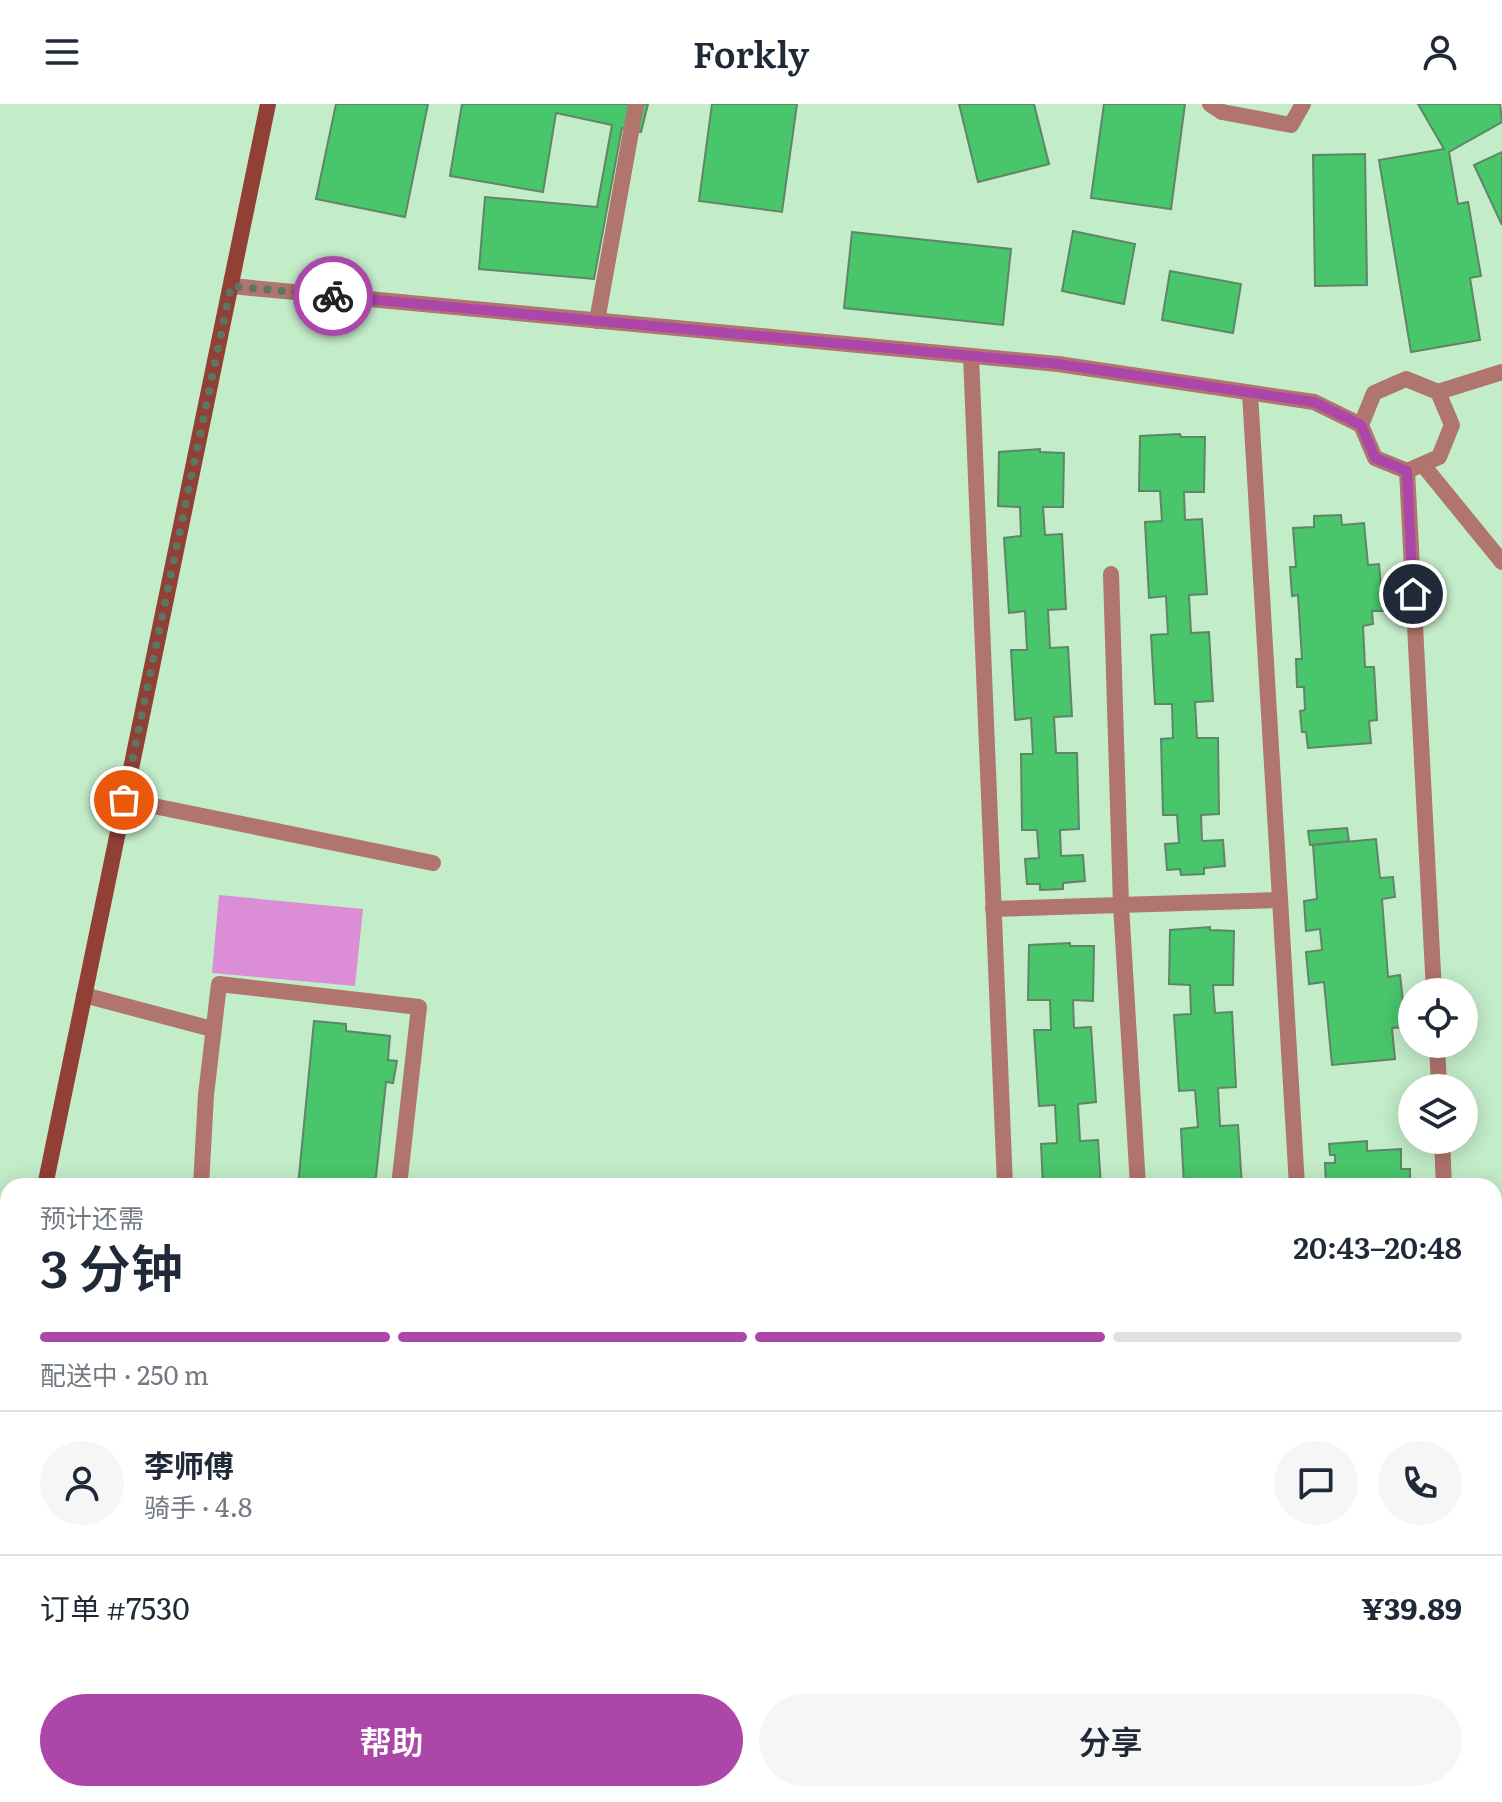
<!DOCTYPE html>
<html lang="zh">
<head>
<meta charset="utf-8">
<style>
  :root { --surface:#fff; --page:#f6f6f7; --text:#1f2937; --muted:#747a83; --line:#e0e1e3; --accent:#ad46a9 }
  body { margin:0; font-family:Literata,"Noto Sans SC",serif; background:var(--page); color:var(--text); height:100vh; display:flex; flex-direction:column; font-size:30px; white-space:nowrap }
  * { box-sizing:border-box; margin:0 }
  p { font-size:26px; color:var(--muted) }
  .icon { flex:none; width:44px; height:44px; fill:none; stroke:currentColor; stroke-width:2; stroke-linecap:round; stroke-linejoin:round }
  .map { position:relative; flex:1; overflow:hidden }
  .side { position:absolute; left:0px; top:1074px; width:1502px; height:624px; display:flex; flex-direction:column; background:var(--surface); border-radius:24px 24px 0 0; box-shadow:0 4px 20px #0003 }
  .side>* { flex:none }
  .buttons { position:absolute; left:1398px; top:874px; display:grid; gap:16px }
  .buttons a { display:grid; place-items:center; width:80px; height:80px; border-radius:50%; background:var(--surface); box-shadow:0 4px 20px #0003; font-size:40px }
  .pin { position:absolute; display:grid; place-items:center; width:68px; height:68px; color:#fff; margin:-34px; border:4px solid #fff; border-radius:50%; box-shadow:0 2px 8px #0007 }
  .courier { position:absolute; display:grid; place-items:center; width:80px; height:80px; margin:-40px; border:6px solid #ad46a9; border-radius:50%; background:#fff; color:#222; box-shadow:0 2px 10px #0007 }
  .head em { font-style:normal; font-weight:600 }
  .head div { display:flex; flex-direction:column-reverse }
  .head { display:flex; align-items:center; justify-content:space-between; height:136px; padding:0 40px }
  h1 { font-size:52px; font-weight:600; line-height:60px }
  .bar { display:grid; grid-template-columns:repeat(4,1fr); gap:12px 8px; align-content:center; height:96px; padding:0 40px }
  .bar i { height:10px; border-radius:6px; background:var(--line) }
  .bar .active { background:var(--accent) }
  .bar p { grid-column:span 4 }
  .line { display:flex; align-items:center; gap:20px; padding:0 40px; border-top:2px solid var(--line) }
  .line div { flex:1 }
  .round { display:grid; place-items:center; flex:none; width:84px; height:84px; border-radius:42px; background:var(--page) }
  .primary-button { display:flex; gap:16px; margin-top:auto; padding:16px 40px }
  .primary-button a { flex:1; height:92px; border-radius:48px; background:var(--accent); color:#fff; font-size:32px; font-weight:600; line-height:92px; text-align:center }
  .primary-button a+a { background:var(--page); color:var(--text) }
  header { display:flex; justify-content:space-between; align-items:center; height:104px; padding:0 40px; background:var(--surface); font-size:36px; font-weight:600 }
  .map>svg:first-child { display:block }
  .green { fill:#db8ed6 }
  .building { fill:#49c56b; stroke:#5f8666; stroke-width:2 }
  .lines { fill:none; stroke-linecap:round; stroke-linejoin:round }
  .service { stroke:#b0756c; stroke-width:16 }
  .minor { stroke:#b0756c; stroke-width:16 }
  .tertiary { stroke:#b0756c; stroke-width:16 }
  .secondary { stroke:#923f35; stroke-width:16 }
  .done { stroke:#5d7661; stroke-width:8; stroke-dasharray:0 14.4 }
  .route { stroke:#ad46a9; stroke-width:10 }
</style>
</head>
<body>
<header><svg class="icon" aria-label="menu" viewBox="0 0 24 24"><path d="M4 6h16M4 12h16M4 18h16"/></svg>Forkly<svg class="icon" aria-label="person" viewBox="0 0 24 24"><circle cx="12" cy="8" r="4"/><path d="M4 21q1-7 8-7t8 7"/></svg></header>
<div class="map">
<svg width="1502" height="1698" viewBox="0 0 1502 1698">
  <rect width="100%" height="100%" fill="#c3ecc9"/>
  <path class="green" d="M219,791L363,805L355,882L212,869Z"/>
  <g class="building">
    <path d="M336,0H428L405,113L316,95Z"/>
    <path d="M462,0H648L641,28L622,24L594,175L479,165L485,93L597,103L612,21L556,9L543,88L450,72Z"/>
    <path d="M712,0H797L782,108L699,97Z"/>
    <path d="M959,0H1034L1049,60L978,78Z"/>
    <path d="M1104,0H1185L1171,105L1091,94Z"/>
    <path d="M1418,0H1500L1502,18L1449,48L1458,100L1468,98L1481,172L1470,174L1480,236L1411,248L1379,56L1444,45Z"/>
    <path d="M1502,48V121L1474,61Z"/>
    <path d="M1365,50L1367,181L1315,182L1313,51Z"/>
    <path d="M1073,127L1135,140L1124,200L1062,187Z"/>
    <path d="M852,128L1011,145L1003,221L844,204Z"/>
    <path d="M1170,167L1241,180L1233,229L1162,216Z"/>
    <path d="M1180,330L1181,333H1205L1204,388H1184L1185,416L1202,415L1207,490L1189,491L1191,529L1209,528L1213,597L1195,598L1197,634H1218L1219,710L1201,711L1202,737L1223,736L1225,762L1204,764V770L1181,771L1180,765L1167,766L1165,740L1179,739L1177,711H1163L1161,635L1173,634L1172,600H1155L1151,531L1168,530L1166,492L1149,494L1145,418L1162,417L1160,387H1139L1140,332Z"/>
    <path d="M1040,345V348L1064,349L1063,403H1043L1045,431L1062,430L1066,505L1048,506L1050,544L1068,543L1072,612L1054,613L1056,649H1077L1079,725L1060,726L1061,752L1083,751L1085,777L1063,779V785L1040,786V780H1027L1025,755L1039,754L1037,726H1022L1021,650H1033L1031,614L1015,616L1011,546H1027L1025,507L1009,509L1004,434L1021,432L1020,403L998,402L999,348Z"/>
    <path d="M1341,411L1342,421L1364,419L1368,461L1379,460L1383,507H1372L1373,520L1363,522L1365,563H1374L1377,616L1369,617L1371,639L1308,644L1306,628H1302L1300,607L1305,606L1304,583H1297L1296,555H1302L1298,491L1292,492L1290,463H1296L1293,424L1314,423V412Z"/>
    <path d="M1347,724L1349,737L1310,741L1308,727Z"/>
    <path d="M1376,735L1380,774L1393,773L1395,793L1382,795L1388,873L1400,871L1406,923L1392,924L1395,955L1332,961L1324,878L1309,880L1306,848L1322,846L1320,825L1306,827L1304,797L1317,795L1313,741Z"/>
    <path d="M1210,823V826L1234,827L1233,881H1213L1215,909L1232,908L1236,983L1218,984L1220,1022L1238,1021L1242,1082H1184L1181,1025L1198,1023L1195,986L1179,987L1174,911L1191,910L1190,881L1169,880L1170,826Z"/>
    <path d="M1070,839V842H1094L1093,897L1073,896L1074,924L1091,923L1096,998L1078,1000L1080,1037L1098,1036L1101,1082H1043L1041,1040L1057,1039L1055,1001L1039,1002L1034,926H1051L1050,896H1028L1029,841Z"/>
    <path d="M314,917L346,920V927L390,932L388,956L397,957L393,979L386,978L375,1082H298Z"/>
    <path d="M1367,1037V1047L1401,1045V1065H1410V1082H1326L1325,1059H1335V1051H1330L1329,1040Z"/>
  </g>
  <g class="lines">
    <g class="service">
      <path d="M84,891L212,925"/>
      <path d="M201,1082L206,991L219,880L419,903L399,1082"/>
    </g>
    <g class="minor">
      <path d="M1210,0L1222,8L1291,21L1303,0"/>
      <path d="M597,217L636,0"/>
      <path d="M971,252L1005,1082"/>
      <path d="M1438,288L1502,268"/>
      <path d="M1250,289L1297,1082"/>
      <path d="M1407,367L1434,888"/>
      <path d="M1111,470L1121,801L1138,1082"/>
      <path d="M124,696L433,759"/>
      <path d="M993,805L1280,796"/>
      <path d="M1437,940L1439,984"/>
      <path d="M1442,1036L1444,1082"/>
    </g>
    <g class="tertiary">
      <path d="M231,182L1058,260L1314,298L1361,321"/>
      <path d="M1406,275L1438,288L1452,321L1439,353L1407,367L1375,354L1361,321L1374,289Z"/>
      <path d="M1423,361L1502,458"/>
    </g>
    <g class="secondary">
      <path d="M45,1082L268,0"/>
      <path d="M0,1297L8,1259"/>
    </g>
  </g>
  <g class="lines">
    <path class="done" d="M124,696L231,182L333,192"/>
    <path class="route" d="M333,192L1058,260L1314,298L1361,321L1375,354L1407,367L1413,490"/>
  </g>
</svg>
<div class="buttons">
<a><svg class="icon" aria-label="locate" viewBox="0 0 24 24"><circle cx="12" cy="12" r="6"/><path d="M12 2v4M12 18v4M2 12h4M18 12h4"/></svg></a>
<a><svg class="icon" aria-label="layers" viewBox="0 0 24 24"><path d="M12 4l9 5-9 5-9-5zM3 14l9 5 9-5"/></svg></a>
</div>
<div class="pin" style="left:124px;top:696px;background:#ea580c"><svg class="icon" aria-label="bag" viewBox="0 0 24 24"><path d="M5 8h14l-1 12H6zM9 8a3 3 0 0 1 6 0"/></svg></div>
<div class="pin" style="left:1413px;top:490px;background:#1f2937"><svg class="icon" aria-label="home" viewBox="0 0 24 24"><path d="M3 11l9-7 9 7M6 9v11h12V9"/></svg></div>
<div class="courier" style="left:333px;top:192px"><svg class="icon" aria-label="bike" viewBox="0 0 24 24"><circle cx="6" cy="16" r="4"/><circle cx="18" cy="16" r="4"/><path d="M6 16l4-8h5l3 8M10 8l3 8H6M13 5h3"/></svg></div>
<section class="side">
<div class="head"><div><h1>3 分钟</h1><p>预计还需</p></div><em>20:43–20:48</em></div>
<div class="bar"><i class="active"></i><i class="active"></i><i class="active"></i><i></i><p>配送中 · 250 m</p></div>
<div class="line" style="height:144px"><a class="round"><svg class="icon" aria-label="person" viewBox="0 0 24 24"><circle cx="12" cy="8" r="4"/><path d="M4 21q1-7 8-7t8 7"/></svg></a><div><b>李师傅</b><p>骑手 · 4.8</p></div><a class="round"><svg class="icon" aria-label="chat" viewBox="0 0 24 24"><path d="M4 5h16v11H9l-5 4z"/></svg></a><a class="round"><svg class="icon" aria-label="phone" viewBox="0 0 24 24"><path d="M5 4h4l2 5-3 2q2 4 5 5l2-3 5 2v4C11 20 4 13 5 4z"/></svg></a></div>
<div class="line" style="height:104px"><div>订单 #7530</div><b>¥39.89</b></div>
<div class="primary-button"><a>帮助</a><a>分享</a></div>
</section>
</div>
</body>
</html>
